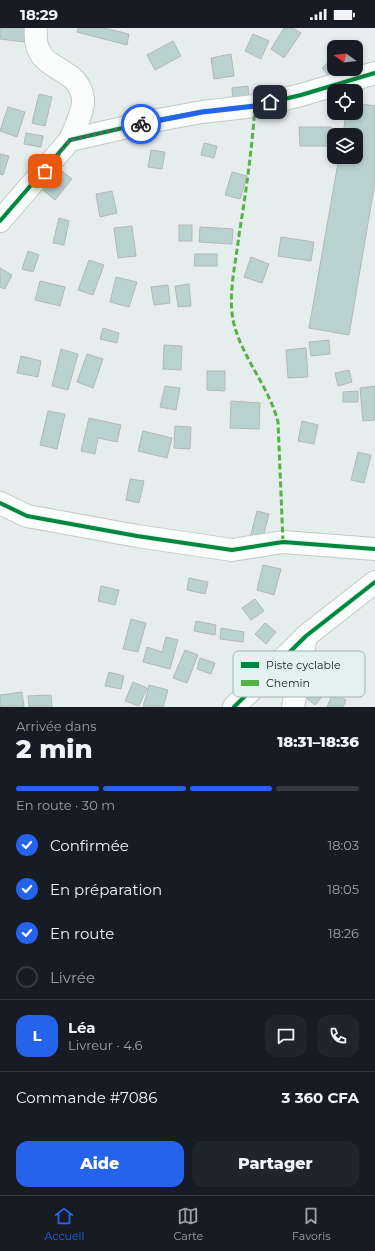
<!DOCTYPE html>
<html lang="fr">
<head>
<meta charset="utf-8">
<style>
  :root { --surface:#171b24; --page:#20242c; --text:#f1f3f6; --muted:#9ea1a6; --line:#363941; --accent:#2563eb }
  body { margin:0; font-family:Montserrat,sans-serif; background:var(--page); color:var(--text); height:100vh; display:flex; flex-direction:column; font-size:15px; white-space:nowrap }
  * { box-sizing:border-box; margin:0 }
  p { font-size:13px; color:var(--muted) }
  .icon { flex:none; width:22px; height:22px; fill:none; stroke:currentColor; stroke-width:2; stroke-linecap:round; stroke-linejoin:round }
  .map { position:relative; height:679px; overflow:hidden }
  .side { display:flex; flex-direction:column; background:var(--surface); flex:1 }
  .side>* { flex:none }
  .needle { width:26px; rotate:284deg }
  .controls { position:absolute; left:327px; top:12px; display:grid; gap:8px }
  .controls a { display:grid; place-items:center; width:36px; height:36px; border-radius:8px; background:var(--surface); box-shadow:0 2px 6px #0003; font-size:20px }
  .pin { position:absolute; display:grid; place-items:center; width:34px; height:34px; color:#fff; margin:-17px; border-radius:8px; box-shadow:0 2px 6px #0006 }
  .courier { position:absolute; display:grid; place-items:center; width:40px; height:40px; margin:-20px; border:3px solid #2563eb; border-radius:50%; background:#fff; color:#222; box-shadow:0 1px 5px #0007 }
  .summary em { font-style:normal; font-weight:800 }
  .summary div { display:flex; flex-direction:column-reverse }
  .summary { display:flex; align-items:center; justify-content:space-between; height:68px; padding:0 16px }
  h1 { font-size:26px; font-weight:800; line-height:30px }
  .bar { display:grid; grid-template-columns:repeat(4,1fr); gap:6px 4px; align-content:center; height:48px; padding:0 16px }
  .bar i { height:5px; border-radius:3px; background:var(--line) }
  .bar .current { background:var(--accent) }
  .bar p { grid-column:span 4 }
  .line { display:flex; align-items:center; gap:10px; padding:0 16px; border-top:1px solid var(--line) }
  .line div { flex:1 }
  .round { display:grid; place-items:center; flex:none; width:42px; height:42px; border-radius:12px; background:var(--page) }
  ol { padding:0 16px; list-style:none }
  li { display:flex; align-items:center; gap:12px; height:44px }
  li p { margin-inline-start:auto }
  li .icon { padding:4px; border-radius:50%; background:var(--accent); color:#fff; stroke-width:4 }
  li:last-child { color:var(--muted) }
  li i { width:22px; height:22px; border:2px solid var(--line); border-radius:50% }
  .action { display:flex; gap:8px; margin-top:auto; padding:8px 16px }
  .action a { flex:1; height:46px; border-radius:12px; background:var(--accent); color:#fff; font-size:16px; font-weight:800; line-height:46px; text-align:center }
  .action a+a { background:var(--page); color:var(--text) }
  .status { display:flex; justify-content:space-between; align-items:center; height:28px; padding:0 20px; background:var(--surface); direction:ltr }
  .status svg { height:11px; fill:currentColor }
  .tab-bar { display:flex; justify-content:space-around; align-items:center; height:56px; border-top:1px solid var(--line); background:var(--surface); font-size:11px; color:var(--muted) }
  .tab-bar a { display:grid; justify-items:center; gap:2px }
  .tab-bar .current { color:var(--accent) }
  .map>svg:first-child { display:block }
  .building { fill:#b9d2d0; stroke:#b2b8b8 }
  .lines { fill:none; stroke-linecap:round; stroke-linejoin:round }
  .minor-casing { stroke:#c3c9c8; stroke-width:24 }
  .minor { stroke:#fbfcfc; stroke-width:22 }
  .quiet { stroke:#55b145; stroke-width:3; stroke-dasharray:6 3; stroke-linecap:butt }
  .cycleway-casing { stroke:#e3f2f0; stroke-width:6 }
  .cycleway { stroke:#00873e; stroke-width:4 }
  .done { stroke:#5f6665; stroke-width:4; stroke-dasharray:0 7.2 }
  .route { stroke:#2563eb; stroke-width:5 }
  .key { fill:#e3f2f0; stroke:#a6b2b0; stroke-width:1 }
  .key-label { font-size:11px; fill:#171c1c }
</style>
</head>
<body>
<div class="status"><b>18:29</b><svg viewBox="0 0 49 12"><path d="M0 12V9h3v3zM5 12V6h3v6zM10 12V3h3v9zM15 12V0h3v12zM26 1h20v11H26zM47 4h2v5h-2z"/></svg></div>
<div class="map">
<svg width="375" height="679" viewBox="0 0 375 679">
  <rect width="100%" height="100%" fill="#e6eeed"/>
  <g class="building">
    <path d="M0,0H27L25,14L0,11Z"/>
    <path d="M78,0H104L129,6L127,17L77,4Z"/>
    <path d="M284,0H293L301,5L284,30L271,21Z"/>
    <path d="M253,6L269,13L261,31L245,23Z"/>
    <path d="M173,13L181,28L155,42L147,27Z"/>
    <path d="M231,26L234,48L214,51L211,30Z"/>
    <path d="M334,29V41L348,42L334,54L322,40Z"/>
    <path d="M248,58L249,73L233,74L232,60Z"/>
    <path d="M39,66L52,69L45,98L32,95Z"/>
    <path d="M356,75L375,78V154L349,307L309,300L339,129H356V107H343L346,85H356Z"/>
    <path d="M8,79L25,84L17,109L0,103Z"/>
    <path d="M299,99H331V118H300Z"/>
    <path d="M26,105L43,108L41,119L24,116Z"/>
    <path d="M204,115L217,118L214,130L201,127Z"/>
    <path d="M151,122L165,124L162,141L148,139Z"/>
    <path d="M0,126L9,128L3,147L0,146Z"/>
    <path d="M58,140L72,151L55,172L42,161Z"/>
    <path d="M232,144L247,148L240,171L225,167Z"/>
    <path d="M112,163L117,185L100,189L96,166Z"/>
    <path d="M59,190L69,193L64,217L53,215Z"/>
    <rect x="179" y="197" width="13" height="16"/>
    <path d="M132,198L136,228L118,230L114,200Z"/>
    <path d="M200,199L233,201L232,216L199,214Z"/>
    <path d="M281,209L314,214L311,233L278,228Z"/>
    <path d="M28,223L39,227L33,244L22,241Z"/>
    <path d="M195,226H217V238H194Z"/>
    <path d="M251,229L269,236L262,255L244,249Z"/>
    <path d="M89,232L104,237L93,267L78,262Z"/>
    <path d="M0,240L12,247L5,261L0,259Z"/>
    <path d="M116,249L137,254L129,279L110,274Z"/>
    <path d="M40,253L65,259L60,278L35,272Z"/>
    <path d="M189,256L191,278L178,279L175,258Z"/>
    <path d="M168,257L170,275L154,277L151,259Z"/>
    <path d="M103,300L119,305L117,315L100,311Z"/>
    <path d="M329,312L330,326L311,328L309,314Z"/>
    <path d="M164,317L182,318L181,342L163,341Z"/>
    <path d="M306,320L308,349L288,350L286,322Z"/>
    <path d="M61,321L78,326L68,362L52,358Z"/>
    <path d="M87,326L103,331L93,360L77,354Z"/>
    <path d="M21,328L41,333L38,349L17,345Z"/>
    <path d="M349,342L352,354L338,358L335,345Z"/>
    <path d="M207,343H225V363L207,362Z"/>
    <path d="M165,358L180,360L176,382L160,379Z"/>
    <path d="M375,358V392L363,393L360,360Z"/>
    <path d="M358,363V374H343V364Z"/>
    <path d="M231,373L260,375L259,401L230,400Z"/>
    <path d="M48,383L65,386L57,421L40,417Z"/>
    <path d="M89,390L121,397L117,414L98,410L95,426L81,423Z"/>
    <path d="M302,393L318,397L314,416L298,413Z"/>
    <path d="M175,398L191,399L190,421L174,420Z"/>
    <path d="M143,403L172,410L167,430L138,423Z"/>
    <path d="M358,424L371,427L364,455L351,452Z"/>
    <path d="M130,451L144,453L139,475L126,472Z"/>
    <path d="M257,483L269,486L262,513L250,510Z"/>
    <path d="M263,537L281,541L274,567L257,562Z"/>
    <path d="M189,550L208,554L205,566L187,562Z"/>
    <path d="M101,558L119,562L115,577L98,573Z"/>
    <path d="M255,571L264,583L251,592L242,580Z"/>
    <path d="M131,591L146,595L138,624L123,621Z"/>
    <path d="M196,593L216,597L215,607L194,603Z"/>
    <path d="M265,595L276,604L266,616L255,606Z"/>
    <path d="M221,600L244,604L243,614L220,611Z"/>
    <path d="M166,609L178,612L170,641L143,634L147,619L162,624Z"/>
    <path d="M185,622L198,627L187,655L173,650Z"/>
    <path d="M200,630L215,635L211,646L197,641Z"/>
    <path d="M109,644L124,648L121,661L105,658Z"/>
    <path d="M133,654L147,660L139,678L125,673Z"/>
    <path d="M149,657L168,662L163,679H143Z"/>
    <path d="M316,657L325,665L315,677L306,670Z"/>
    <path d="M22,664L24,679H0V667Z"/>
    <path d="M333,665L346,672L343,679H327Z"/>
    <path d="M51,667L52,679H29L28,668Z"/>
  </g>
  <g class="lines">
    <g class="minor-casing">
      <g id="minor">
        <path d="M36,0C31,47 79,34 83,71C84,82 74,102 70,112"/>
        <path d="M0,193L70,112L158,92L202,84L255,78L301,67L375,45"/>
        <path d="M0,475L27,488L137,508L232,522L283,514L375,521"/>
        <path d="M234,679L306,608L375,554"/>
        <path d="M293,679L306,608"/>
      </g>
    </g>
    <use href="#minor" class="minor"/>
    <path class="quiet" d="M255,78C252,121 246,164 239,207C236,234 228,265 233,292C241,329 269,358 278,394L283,514"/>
    <g class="cycleway-casing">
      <g id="cycleway">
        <path d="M0,193L70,112L158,92L202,84L255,78L301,67L375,45"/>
        <path d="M0,475L27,488L137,508L232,522L283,514L375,521"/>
        <path d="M234,679L306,608L375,554"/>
      </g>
    </g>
    <use href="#cycleway" class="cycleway"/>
  </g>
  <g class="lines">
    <path class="done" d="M45,143L70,112L141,96"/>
    <path class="route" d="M141,96L202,84L255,78L270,74"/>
  </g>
  <rect x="233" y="623" width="132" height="46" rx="6" class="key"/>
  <rect x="241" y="634" width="18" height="6" fill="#00873e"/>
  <rect x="241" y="652" width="18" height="6" fill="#55b145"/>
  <g class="key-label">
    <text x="266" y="641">Piste cyclable</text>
    <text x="266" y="659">Chemin</text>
  </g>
</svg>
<div class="controls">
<a><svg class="needle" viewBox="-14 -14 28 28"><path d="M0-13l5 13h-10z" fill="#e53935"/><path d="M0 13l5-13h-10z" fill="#9ea1a6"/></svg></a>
<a><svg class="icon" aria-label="locate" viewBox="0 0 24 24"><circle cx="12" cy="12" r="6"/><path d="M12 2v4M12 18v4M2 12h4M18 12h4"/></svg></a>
<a><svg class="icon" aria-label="layers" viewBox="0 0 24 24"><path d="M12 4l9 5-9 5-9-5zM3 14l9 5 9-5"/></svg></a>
</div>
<div class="pin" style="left:45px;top:143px;background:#ea580c"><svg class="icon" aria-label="bag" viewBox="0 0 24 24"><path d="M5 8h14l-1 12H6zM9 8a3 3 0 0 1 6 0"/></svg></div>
<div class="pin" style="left:270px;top:74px;background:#1f2937"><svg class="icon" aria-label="home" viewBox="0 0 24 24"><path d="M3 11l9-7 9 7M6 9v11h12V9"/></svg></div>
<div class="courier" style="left:141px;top:96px"><svg class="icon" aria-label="bike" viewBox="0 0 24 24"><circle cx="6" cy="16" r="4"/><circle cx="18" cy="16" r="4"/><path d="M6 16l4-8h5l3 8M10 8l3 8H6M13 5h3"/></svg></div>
</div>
<section class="side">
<div class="summary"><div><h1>2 min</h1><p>Arrivée dans</p></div><em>18:31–18:36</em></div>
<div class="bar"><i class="current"></i><i class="current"></i><i class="current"></i><i></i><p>En route · 30 m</p></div>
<ol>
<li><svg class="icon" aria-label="check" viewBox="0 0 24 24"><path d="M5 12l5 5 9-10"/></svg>Confirmée<p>18:03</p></li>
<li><svg class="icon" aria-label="check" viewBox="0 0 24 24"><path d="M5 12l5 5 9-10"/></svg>En préparation<p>18:05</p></li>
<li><svg class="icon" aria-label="check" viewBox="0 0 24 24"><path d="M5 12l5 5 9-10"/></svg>En route<p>18:26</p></li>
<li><i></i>Livrée</li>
</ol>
<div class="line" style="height:72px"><b class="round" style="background:var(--accent);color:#fff">L</b><div><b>Léa</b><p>Livreur · 4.6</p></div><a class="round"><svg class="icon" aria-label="chat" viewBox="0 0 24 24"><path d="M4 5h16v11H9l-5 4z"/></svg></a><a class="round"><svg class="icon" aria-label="phone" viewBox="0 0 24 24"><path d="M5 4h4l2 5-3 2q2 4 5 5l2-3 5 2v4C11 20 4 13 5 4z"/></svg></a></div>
<div class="line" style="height:52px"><div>Commande #7086</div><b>3 360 CFA</b></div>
<div class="action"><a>Aide</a><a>Partager</a></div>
</section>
<nav class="tab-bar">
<a class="current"><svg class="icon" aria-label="home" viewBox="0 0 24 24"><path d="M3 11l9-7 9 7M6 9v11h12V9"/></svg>Accueil</a>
<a><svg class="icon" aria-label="map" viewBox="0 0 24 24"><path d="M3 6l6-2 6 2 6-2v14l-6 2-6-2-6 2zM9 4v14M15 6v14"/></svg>Carte</a>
<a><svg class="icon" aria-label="saved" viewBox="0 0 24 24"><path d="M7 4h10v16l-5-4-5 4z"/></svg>Favoris</a>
</nav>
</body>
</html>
